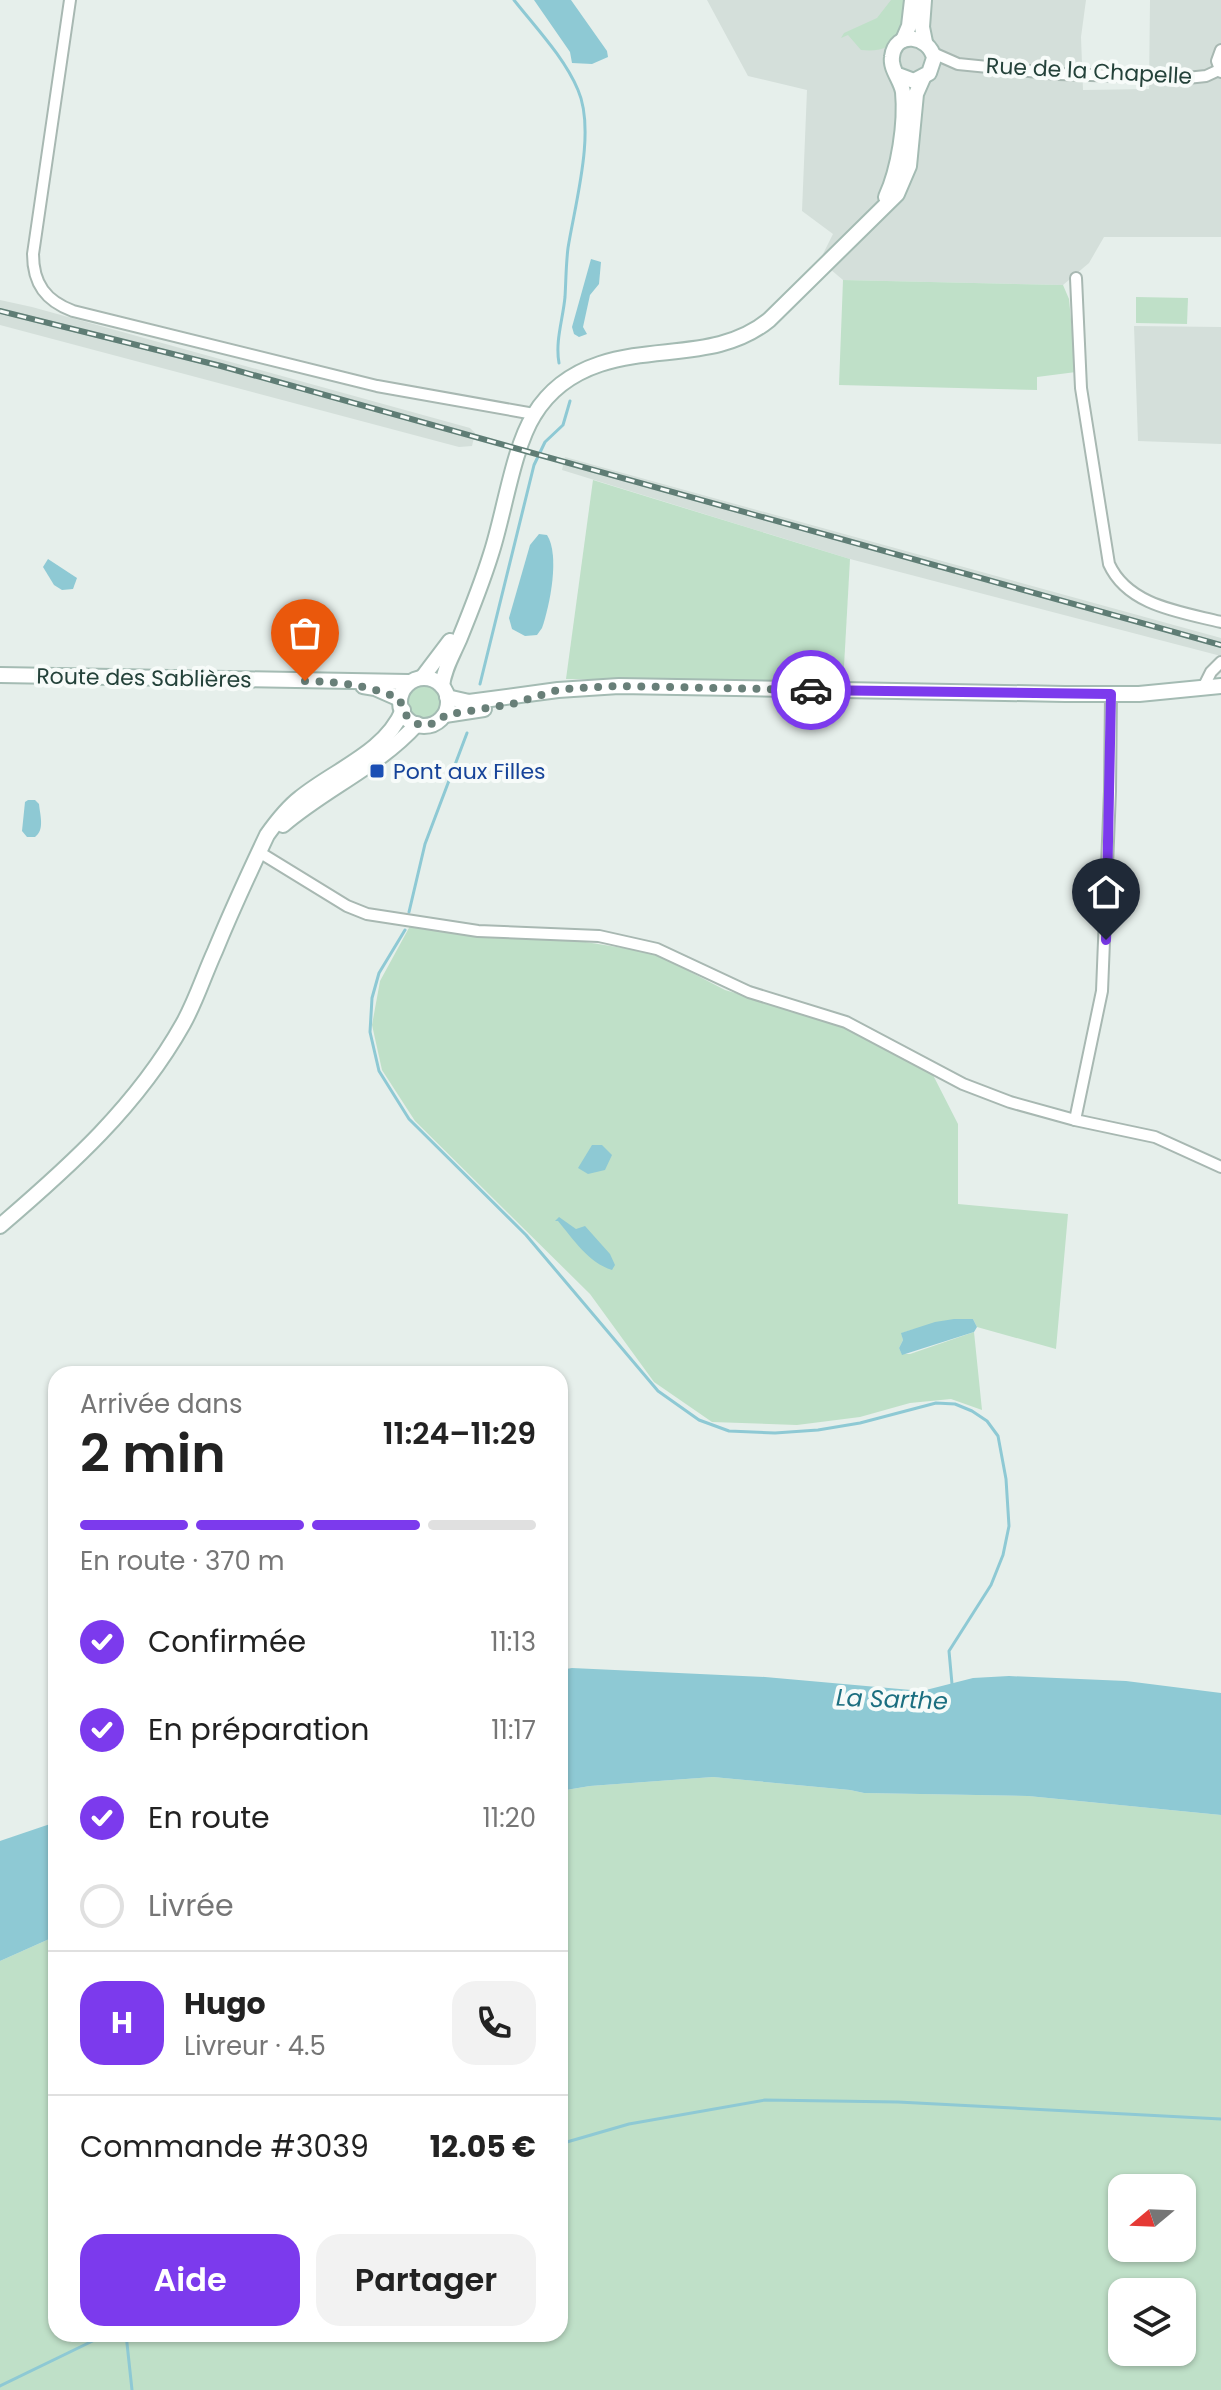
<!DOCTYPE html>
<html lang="fr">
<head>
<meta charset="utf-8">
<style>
  :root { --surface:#fff; --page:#f2f2f2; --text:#222; --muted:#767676; --line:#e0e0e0; --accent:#7c3aed }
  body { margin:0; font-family:Poppins,sans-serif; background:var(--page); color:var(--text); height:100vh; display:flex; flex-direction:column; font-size:30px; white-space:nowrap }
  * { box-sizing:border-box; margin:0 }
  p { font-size:26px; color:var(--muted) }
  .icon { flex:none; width:44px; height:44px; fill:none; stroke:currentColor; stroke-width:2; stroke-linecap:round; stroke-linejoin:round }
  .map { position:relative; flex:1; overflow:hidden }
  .panel { position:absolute; left:48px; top:1366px; width:520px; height:976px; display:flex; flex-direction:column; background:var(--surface); border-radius:24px; box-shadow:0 2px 6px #0004 }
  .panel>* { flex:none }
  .needle { width:52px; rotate:251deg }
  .buttons { position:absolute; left:1108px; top:2174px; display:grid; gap:16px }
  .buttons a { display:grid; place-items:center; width:88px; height:88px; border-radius:16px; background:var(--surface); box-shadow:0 2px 6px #0004; font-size:40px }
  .pin { position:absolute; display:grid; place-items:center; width:68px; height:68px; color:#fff; margin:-82px -34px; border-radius:50% 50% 50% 0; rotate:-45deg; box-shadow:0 0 8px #0007 }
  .pin .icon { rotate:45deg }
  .courier { position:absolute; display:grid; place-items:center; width:80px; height:80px; margin:-40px; border:6px solid #7c3aed; border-radius:50%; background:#fff; color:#222; box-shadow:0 2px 10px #0007 }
  .headline em { font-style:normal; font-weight:600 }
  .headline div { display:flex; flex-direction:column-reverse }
  .headline { display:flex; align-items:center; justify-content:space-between; height:136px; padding:0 32px }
  h1 { font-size:52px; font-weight:600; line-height:60px }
  .bar { display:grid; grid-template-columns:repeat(4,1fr); gap:12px 8px; align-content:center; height:96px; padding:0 32px }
  .bar i { height:10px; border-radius:6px; background:var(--line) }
  .bar .on { background:var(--accent) }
  .bar p { grid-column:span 4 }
  .line { display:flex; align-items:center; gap:20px; padding:0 32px; border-top:2px solid var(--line) }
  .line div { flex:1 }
  .round { display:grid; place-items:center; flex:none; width:84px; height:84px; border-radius:24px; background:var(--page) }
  ol { padding:0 32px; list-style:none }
  li { display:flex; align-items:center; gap:24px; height:88px }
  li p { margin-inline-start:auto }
  li .icon { padding:8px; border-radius:50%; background:var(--accent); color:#fff; stroke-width:4 }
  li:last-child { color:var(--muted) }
  li i { width:44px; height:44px; border:4px solid var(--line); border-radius:50% }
  .primary-button { display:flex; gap:16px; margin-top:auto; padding:16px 32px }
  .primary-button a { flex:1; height:92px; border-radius:24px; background:var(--accent); color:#fff; font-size:32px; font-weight:600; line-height:92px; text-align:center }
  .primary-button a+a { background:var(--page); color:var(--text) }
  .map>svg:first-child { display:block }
  .built { fill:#d4dfda }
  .green { fill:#bfe0c8; fill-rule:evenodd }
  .water { fill:#8ec9d4 }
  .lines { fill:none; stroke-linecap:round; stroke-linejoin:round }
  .stream { stroke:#8ec9d4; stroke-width:3 }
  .street-casing { stroke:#a8b8b2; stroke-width:14 }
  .secondary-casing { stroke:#a4bbb3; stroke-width:18 }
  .street { stroke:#fff; stroke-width:10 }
  .secondary { stroke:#fff; stroke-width:14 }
  .rail-casing { stroke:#5f7d75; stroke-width:6 }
  .rail { stroke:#f7fbf9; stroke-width:3; stroke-dasharray:9; stroke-linecap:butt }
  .done { stroke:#687f78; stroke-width:8; stroke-dasharray:0 14.4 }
  .route { stroke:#7c3aed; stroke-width:10 }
  .transit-dot { fill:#1a4fb4; stroke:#f7fbf9; stroke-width:3 }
  .labels { text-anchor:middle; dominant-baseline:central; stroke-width:8; stroke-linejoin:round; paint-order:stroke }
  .street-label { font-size:22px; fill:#24423a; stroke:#f7fbf9 }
  .transit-label { font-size:22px; fill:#164399; stroke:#f7fbf9; text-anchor:start }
  .water-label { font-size:24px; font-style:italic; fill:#1c6f80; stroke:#f7fbf9 }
</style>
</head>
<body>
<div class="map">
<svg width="1221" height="2390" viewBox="0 0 1221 2390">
  <rect width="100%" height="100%" fill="#e6efeb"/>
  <g class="built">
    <path d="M707,0H1086L1081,37L1083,90L1149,89L1150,0H1221V237H1104L1089,263L1063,285L843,280L830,269L822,256L833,234L802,211L807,90L748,76Z"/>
    <path d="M0,300L32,307L470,428L475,433L472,446L459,447L0,325Z"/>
    <path d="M1134,326L1221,327V444L1138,441Z"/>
    <path d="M565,457L1221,638V656L850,559L562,470Z"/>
  </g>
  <g class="green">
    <path d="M891,0H908C904,31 899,54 861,50L848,35L841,38L844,33L877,18Z"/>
    <path d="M843,280L1063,285L1069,299L1076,372L1037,377V390L839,385Z"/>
    <path d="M1136,297L1188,298L1187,324L1136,323Z"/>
    <path d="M593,480L850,559L843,684L566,679Z"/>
    <circle cx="424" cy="702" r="17"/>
    <path d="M410,926L486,938L567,939L654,953L725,990L844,1025L933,1075L958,1124V1204L1068,1214L1056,1349L977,1327L973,1319L911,1330L902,1333L903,1340L899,1348L902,1354H910L974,1332L982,1410L951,1399L910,1403L860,1417L797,1425L712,1422L654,1382L590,1294L415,1121L382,1070L372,1025L380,981Z"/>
    <path d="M713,1777L850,1790L864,1793L1028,1796L1221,1815V2390H0V1961L56,1936V2334H560V1791L590,1786ZM1122,2188H1182V2248H1122ZM1122,2292H1182V2352H1122Z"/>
  </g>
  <g class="water">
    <path d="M534,0H571L607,51L608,57L592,64L572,63L570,52Z"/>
    <path d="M591,259L601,262L599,284L590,295L583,327L587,334L579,337L574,334L572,327Z"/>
    <path d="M539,534L547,535C560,555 550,605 542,628L537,635L525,636L512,629L509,618L530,545Z"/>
    <path d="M48,559L77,578L73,589L62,590L54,585L43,567Z"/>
    <path d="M28,800H35L39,804C40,815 45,830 35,837H27L22,831L25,802Z"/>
    <path d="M592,1145H602L612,1155L605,1170L588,1174L578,1168Z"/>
    <path d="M559,1217L576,1229L585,1226L610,1254L615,1265L612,1270C589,1263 573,1239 558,1221H555Z"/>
    <path d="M954,1319H973L977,1327L974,1332L902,1355L899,1348L903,1340L901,1333L935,1322Z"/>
    <path d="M572,1668L765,1677L922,1691L973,1678L1009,1676L1126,1681L1221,1693V1815L1028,1796L864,1793L850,1790L713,1777L590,1786L560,1791V1670Z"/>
    <path d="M56,1822V1936L0,1961V1841Z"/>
  </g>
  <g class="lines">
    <g class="stream">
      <path d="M514,0C536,28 564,57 578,90C596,131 575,204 568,248C566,264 566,280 565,297C563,319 555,341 559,363"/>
      <path d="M480,684L534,465L545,442L563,425L570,401"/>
      <path d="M409,912L425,844L467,733"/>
      <path d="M405,930L379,973L372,998L370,1032L379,1071L409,1119L526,1235L658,1391L699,1420L729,1431L775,1433L818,1430L860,1423L936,1403L955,1404L972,1411L987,1421L998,1436L1006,1479L1009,1526L1003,1555L991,1585L949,1651L952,1684"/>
      <path d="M560,2144L629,2124L765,2100L898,2102L1221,2119"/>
      <path d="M126,2334L132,2390"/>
      <path d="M0,2386L107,2334"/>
    </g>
    <g class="street-casing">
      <g id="street">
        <path d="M70,0L33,254C33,284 46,301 73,311L377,386L534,414"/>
        <path d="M1221,50L1217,61L1221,72"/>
        <path d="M933,53L958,64L1058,74L1187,78L1206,76L1219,70"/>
        <path d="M1076,278L1081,388L1109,564C1128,606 1181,612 1221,622"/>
        <path d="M1204,686L1211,672L1221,662"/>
        <path d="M1111,694L1110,791L1102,991L1075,1120L1155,1137L1221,1167"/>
        <path d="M259,852L347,906L367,914L478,931L599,936L657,949L749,992L846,1022L963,1084L1010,1102L1075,1120"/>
      </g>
    </g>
    <g class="secondary-casing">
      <g id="secondary">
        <path d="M924,0L922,27L925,42"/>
        <path d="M903,40L909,26L912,0"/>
        <path d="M886,197C899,169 906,123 903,92C901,80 890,69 892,57C895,30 929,35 934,58L929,73L914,81L898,75"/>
        <path d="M0,675L408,682"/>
        <path d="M422,678L450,641"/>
        <circle cx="424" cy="702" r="24"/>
        <path d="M363,686L375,688L400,699"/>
        <path d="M442,686C444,669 452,656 459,640C470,613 482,583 491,554C504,515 513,448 534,415C549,390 573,373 600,364C657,345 720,360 769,320L897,194L909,166L916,94L923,78"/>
        <path d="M447,697L469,702L558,690L619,686L1065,694H1139L1221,686"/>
        <path d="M445,715L484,709"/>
        <path d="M283,825C326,788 378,767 417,724"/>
        <path d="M0,1226C70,1166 137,1106 183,1024C196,1001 204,975 215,951C231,912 249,873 267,835C277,821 287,808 300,798C334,770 385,753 403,710"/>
      </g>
    </g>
    <use href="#street" class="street"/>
    <use href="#secondary" class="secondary"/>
    <g class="rail-casing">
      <path id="rail" d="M0,311L221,366L1221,645"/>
    </g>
    <use href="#rail" class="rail"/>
  </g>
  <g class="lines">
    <path class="done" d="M305,681C339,682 369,685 400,699C403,714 409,723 425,726L440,721L445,715L512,704L558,690L578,688L619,686L811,690"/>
    <path class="route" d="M811,690L1111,694L1106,940"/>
  </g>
  <rect class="transit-dot" x="369" y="763" width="16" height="16" rx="4"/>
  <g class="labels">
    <g class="street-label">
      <text transform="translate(1089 71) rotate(3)">Rue de la Chapelle</text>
      <text transform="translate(144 678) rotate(1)">Route des Sablières</text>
    </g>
    <g class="transit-label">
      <text x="393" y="771">Pont aux Filles</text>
    </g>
    <g class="water-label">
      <text transform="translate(892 1699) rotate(2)">La Sarthe</text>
    </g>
  </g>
</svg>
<div class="buttons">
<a><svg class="needle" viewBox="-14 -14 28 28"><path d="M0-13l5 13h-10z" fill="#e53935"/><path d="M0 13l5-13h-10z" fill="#767676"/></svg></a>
<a><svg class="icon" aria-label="layers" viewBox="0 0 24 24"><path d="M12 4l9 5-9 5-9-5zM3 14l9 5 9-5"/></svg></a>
</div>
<div class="pin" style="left:305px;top:681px;background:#ea580c"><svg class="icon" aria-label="bag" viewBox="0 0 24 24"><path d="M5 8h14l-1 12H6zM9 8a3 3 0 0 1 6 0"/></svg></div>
<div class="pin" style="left:1106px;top:940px;background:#1f2937"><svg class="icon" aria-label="home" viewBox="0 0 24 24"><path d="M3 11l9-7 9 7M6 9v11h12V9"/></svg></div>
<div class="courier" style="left:811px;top:690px"><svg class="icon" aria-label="car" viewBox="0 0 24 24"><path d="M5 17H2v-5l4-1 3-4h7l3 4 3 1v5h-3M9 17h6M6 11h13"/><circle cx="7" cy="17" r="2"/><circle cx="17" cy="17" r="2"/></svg></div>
<section class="panel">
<div class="headline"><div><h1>2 min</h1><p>Arrivée dans</p></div><em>11:24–11:29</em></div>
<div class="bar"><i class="on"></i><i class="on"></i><i class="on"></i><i></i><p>En route · 370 m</p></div>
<ol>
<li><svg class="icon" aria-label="check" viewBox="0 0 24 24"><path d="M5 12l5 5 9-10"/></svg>Confirmée<p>11:13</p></li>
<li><svg class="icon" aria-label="check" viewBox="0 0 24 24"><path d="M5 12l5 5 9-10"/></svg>En préparation<p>11:17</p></li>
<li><svg class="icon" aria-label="check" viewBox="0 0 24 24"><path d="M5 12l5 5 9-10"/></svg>En route<p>11:20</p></li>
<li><i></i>Livrée</li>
</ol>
<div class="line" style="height:144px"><b class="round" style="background:var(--accent);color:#fff">H</b><div><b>Hugo</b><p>Livreur · 4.5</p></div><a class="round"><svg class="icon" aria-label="phone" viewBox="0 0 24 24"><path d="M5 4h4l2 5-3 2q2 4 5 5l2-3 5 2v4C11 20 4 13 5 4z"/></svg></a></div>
<div class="line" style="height:104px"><div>Commande #3039</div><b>12.05 €</b></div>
<div class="primary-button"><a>Aide</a><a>Partager</a></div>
</section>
</div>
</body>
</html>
